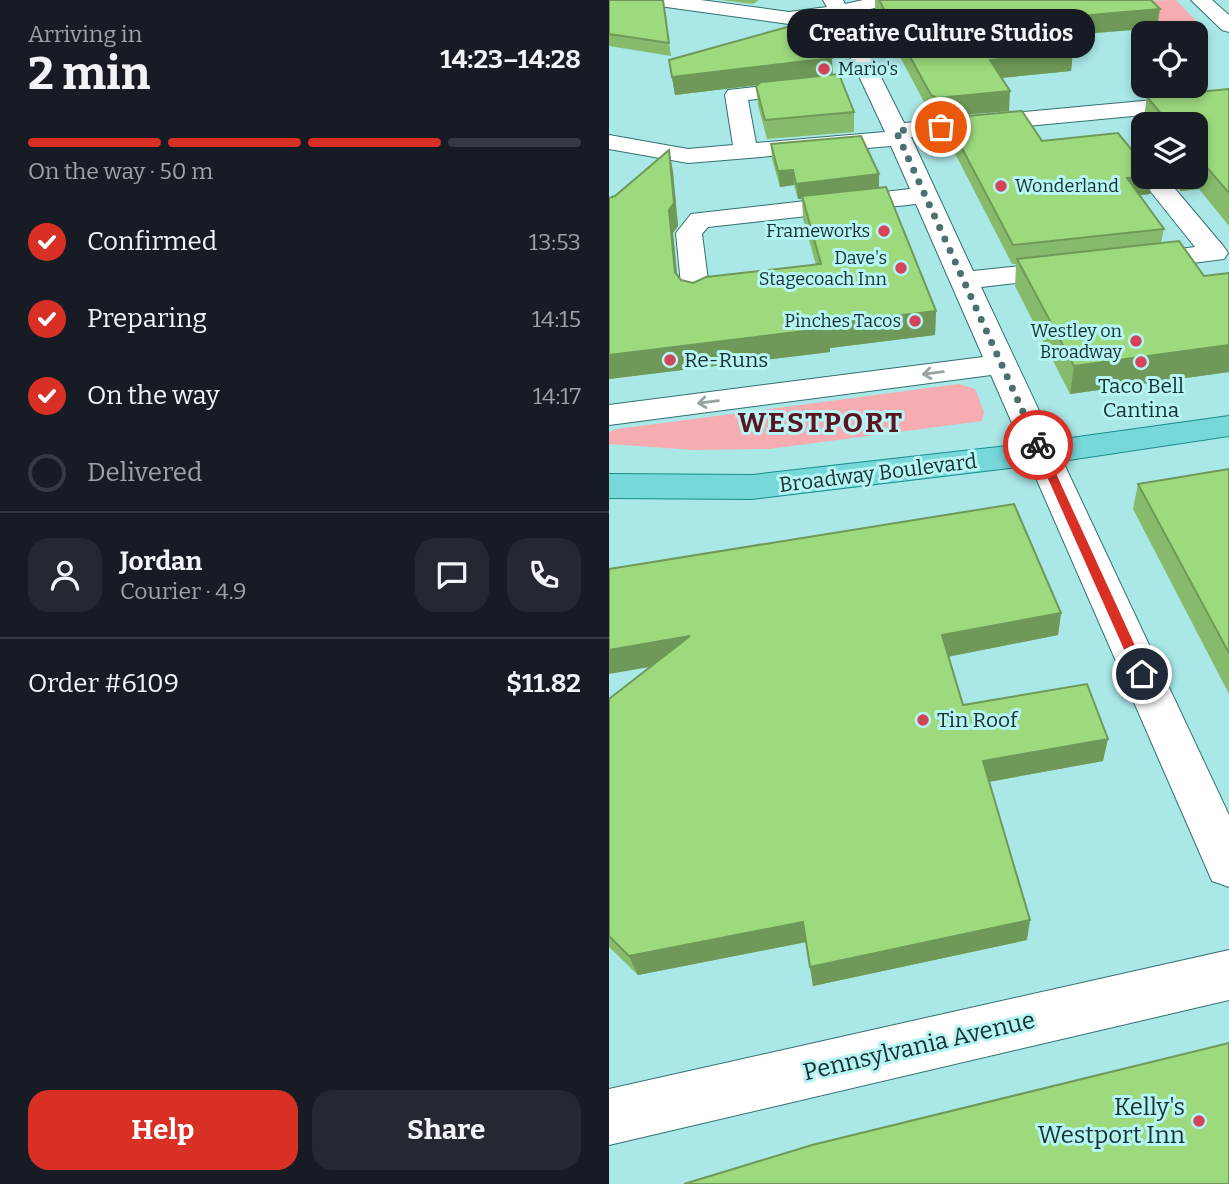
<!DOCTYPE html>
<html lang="en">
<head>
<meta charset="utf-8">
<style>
  :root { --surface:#171b24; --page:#242831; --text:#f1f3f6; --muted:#9ea1a6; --line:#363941; --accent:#d93025 }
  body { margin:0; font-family:Bitter,serif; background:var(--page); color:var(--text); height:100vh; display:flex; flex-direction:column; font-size:26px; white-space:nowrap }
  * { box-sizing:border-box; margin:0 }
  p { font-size:23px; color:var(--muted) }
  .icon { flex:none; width:38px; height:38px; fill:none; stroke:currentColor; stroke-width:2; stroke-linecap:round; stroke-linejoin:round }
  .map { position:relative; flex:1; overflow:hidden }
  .panel { display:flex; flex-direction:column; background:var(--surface); width:609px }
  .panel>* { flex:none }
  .fabs { position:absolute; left:522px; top:21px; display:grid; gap:14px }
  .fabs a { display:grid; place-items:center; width:77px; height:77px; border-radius:14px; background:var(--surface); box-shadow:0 4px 10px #0003; font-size:35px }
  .pin { position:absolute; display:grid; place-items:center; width:60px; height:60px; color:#fff; margin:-30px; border:4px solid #fff; border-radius:50%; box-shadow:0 2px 7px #0007 }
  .courier { position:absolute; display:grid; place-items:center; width:70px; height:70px; margin:-35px; border:5px solid #d93025; border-radius:50%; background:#fff; color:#222; box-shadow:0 2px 9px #0007 }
  .bubble { position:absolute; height:49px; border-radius:21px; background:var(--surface); box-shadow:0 4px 10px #0003; font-size:23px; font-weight:700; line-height:49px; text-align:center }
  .overview em { font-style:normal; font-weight:700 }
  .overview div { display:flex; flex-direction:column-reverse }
  .overview { display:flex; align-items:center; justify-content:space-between; height:119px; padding:0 28px }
  h1 { font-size:46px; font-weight:700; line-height:52px }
  .bar { display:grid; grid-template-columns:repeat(4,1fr); gap:10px 7px; align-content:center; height:84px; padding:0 28px }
  .bar i { height:9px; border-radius:5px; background:var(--line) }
  .bar .selected { background:var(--accent) }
  .bar p { grid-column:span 4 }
  .line { display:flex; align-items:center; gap:18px; padding:0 28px; border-top:2px solid var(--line) }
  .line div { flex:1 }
  .round { display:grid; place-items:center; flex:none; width:74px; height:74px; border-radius:21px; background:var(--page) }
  ol { padding:0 28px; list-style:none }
  li { display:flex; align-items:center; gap:21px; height:77px }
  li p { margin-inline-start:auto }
  li .icon { padding:7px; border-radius:50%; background:var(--accent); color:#fff; stroke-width:4 }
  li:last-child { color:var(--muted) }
  li i { width:38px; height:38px; border:4px solid var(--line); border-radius:50% }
  .action { display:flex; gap:14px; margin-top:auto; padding:14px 28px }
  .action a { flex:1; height:80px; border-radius:21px; background:var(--accent); color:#fff; font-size:28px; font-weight:700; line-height:80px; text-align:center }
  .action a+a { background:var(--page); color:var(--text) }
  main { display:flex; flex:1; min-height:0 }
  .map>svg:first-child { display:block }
  .green { fill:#f6acb0 }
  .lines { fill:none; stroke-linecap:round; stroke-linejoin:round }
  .minor-casing { stroke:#326f70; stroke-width:2 }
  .major-casing { stroke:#198c8d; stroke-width:2 }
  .minor { fill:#fff; fill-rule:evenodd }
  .major { fill:#76d8d9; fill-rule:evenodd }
  .wall { fill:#87bb6c }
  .shaded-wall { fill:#6e9958 }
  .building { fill:#9dda7d; stroke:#6e9958; stroke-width:2 }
  .oneway { stroke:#97a2a2 }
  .route { fill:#d93025 }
  .done { stroke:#4a7070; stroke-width:7; stroke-dasharray:0 12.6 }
  .poi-dot { fill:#d4445a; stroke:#b6f5f4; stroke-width:2.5 }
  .labels { text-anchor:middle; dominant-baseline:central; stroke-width:6; stroke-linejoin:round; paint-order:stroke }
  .far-poi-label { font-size:18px; fill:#173030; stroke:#b6f5f4; text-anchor:end }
  .poi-label { font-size:21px; fill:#173030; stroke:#b6f5f4; text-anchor:start }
  .street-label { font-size:21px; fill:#173030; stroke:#b6f5f4 }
  .near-street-label { font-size:24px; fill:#173030; stroke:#b6f5f4 }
  .near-poi-label { font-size:24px; fill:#173030; stroke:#b6f5f4; text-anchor:end }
  .district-label { font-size:28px; font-weight:bold; letter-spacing:2px; fill:#591420; stroke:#b6f5f4 }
</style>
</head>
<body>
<main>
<section class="panel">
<div class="overview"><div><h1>2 min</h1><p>Arriving in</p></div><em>14:23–14:28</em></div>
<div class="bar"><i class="selected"></i><i class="selected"></i><i class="selected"></i><i></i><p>On the way · 50 m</p></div>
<ol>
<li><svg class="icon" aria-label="check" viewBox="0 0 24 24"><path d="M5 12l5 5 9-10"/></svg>Confirmed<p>13:53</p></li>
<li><svg class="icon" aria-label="check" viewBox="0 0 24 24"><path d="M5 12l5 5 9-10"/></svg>Preparing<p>14:15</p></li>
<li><svg class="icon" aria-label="check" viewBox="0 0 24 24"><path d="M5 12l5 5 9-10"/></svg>On the way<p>14:17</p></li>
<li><i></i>Delivered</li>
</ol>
<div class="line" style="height:126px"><a class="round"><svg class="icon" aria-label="person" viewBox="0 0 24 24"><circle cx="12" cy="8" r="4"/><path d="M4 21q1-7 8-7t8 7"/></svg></a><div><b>Jordan</b><p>Courier · 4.9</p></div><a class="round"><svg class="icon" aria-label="chat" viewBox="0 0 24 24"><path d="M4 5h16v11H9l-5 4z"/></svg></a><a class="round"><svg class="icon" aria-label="phone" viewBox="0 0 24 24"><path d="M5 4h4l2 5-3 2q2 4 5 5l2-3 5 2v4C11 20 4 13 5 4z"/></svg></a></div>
<div class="line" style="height:91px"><div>Order #6109</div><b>$11.82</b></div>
<div class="action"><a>Help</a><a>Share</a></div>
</section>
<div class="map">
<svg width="620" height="1184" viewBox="0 0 620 1184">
  <rect width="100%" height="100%" fill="#a9e8e7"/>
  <g class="green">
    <path d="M567,0L590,24L548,28L524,1Z"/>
    <path d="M350,384L366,389L375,412L373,421L160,449L85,450L0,444V432L8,429Z"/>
  </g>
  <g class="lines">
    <g class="minor-casing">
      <g id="minor">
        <path d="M40,0H92L180,12L218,7L214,0H234L236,4L254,0H282L279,4L241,15L295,123L620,93V107L302,137L364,271L458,261L468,263L472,269L468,275L458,277L372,287L620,815V887L603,881L382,375L0,425V405L374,357L307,204L99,227L93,234L101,295L97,301L87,304L77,301L73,295L67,233L82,214L301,189L282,146L79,163L0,149V135L79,149L124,145L116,95L119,90L199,81L207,83L210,88L207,93L139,100L147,143L276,132L223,18L180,24L50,6Z"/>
        <path d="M582,0H603L620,15V32L613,30Z"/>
        <path d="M534,172V177H556L615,247L619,253L615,259L528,270L518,268L514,262L518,256L586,247L534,182L531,177Z"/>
        <path d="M620,950V1000L0,1145V1089Z"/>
      </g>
    </g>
    <g class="major-casing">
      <path id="major" d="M620,416V436L433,464L143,499L0,498V474L143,475L433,442Z"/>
    </g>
    <use href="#minor" class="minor"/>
    <use href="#major" class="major"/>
  </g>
  <g class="wall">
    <path d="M0,0H54L62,56L0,46Z"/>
    <path d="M111,0H150L144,4Z"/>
    <path d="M266,0H542L548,28L450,36L464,52L462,71L393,78L400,111L328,117L322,115L266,10Z"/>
    <path d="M60,60L224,75L245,112V132L158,139L149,105L147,86L148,85L66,95Z"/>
    <path d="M620,89V226L590,189L571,191L559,177H586V124H537L534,122L538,97Z"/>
    <path d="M337,118L433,141L526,154L532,160L541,194L531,195L555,229L552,243L595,276L620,273V372L461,394L406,286L407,264H403L337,136Z"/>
    <path d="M162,144L270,188L327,311L326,335L221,348V352L0,379V198L6,196L60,150L64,172L69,226L64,233L68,275L72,280L84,283L207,265L194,219L193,199H189L185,185L171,187L163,159Z"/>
    <path d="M620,469V694L524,509L529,484Z"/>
    <path d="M0,569L452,613L449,635L339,657L354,705L494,761L380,782L418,940L204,986L197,942L29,975L0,947V699L41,667Z"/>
  </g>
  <g class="shaded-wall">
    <path d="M551,9L548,28L434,37L435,19Z"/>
    <path d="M464,52L462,71L380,79L381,60Z"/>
    <path d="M223,58L224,76L66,95L63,77Z"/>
    <path d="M401,91L400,111L328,117V98Z"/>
    <path d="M60,150L64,172L69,226L64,233L70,295L66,272L60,210Z"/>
    <path d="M586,164H595L590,189L571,191L574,177H586Z"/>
    <path d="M184,170L185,185L171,187L169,171Z"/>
    <path d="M270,174V190L189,199L187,184Z"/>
    <path d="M534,177H543L541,194L516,197L518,178Z"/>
    <path d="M327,311L326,335L221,348V352L0,379V355L218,324Z"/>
    <path d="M620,345V372L461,394L465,366Z"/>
    <path d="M452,613L449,635L332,658L333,635Z"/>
    <path d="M81,636L87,659L0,674V650Z"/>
    <path d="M499,739L494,761L373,783L374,761Z"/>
    <path d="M421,920L418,940L204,986L201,967Z"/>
    <path d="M194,922L197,942L29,975L20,956Z"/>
  </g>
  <g class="building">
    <path d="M0,0H54L60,43L0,34Z"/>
    <path d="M270,0H542L551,9L435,19L464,52L381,60L401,91L328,98L322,95Z"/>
    <path d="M207,19L223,58L63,77L60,60Z"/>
    <path d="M230,74L245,112L156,120L147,86L152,82Z"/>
    <path d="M620,89V193L595,164H586V124H540L559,122L538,97Z"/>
    <path d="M413,111L433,141L509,133L526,154L532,156V160L534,162V177L518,178L555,229L404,245L337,118Z"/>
    <path d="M252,136L270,174L187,184L184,170L169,171L162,144Z"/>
    <path d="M60,150L65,203L60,210L66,272L72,280L84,283L97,277L212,264L193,196L277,187L327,311L218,324L219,328L0,355V198L6,196Z"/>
    <path d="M570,241L595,276L620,273V345L465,366L408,259Z"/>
    <path d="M620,469V653L529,484Z"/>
    <path d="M405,504L452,613L333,635L354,705L478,684L499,739L374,761L421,920L201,967L194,922L20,956L0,936V699L81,636L0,650V569Z"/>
    <path d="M620,1043V1184H75L203,1145Z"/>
  </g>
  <defs><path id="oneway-shaft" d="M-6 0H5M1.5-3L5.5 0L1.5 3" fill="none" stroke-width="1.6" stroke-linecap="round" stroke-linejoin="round" transform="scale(1.75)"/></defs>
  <g class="oneway">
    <use href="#oneway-shaft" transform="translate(324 373) rotate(173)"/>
    <use href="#oneway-shaft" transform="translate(99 402) rotate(173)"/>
  </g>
  <path class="route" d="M425,442L434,445L539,674L537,677H528L526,674L424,445Z"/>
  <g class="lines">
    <path class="done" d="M332,127L287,131L429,445"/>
  </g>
  <g class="poi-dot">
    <circle cx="215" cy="69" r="7"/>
    <circle cx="392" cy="186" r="7"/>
    <circle cx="275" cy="231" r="7"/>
    <circle cx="292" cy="268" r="7"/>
    <circle cx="306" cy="321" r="7"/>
    <circle cx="527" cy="341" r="7"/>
    <circle cx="61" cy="360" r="7"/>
    <circle cx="532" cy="362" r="7"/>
    <circle cx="314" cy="720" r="7"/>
    <circle cx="590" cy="1121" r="7"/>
  </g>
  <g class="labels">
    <g class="far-poi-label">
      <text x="229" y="69" text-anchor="start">Mario's</text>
      <text x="406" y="186" text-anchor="start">Wonderland</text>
      <text x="261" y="231">Frameworks</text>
      <text x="278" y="258">Dave's<tspan x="278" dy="21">Stagecoach Inn</tspan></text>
      <text x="292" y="321">Pinches Tacos</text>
      <text x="513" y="331">Westley on<tspan x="513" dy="21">Broadway</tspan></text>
    </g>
    <g class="poi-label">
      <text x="75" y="360">Re-Runs</text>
      <text x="532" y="386" text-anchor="middle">Taco Bell<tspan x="532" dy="24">Cantina</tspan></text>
      <text x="328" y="720">Tin Roof</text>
    </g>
    <g class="street-label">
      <text transform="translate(269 473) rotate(-7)">Broadway Boulevard</text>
    </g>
    <g class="near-street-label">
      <text transform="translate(310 1046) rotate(-13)">Pennsylvania Avenue</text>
    </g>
    <g class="near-poi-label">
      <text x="576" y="1107">Kelly's<tspan x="576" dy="28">Westport Inn</tspan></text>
    </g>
    <g class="district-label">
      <text x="212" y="422">WESTPORT</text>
    </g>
  </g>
</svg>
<div class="fabs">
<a><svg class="icon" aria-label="locate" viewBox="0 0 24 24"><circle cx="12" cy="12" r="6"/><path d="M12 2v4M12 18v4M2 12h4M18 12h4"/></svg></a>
<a><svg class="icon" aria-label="layers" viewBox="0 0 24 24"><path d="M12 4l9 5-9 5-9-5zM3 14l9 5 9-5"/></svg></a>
</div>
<div class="pin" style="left:332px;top:127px;background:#ea580c"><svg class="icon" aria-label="bag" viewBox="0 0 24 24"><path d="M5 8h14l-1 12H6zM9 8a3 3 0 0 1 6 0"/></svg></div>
<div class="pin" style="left:533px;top:674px;background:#1f2937"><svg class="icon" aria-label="home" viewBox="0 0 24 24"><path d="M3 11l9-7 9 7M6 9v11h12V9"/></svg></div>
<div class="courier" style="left:429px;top:445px"><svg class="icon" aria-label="bike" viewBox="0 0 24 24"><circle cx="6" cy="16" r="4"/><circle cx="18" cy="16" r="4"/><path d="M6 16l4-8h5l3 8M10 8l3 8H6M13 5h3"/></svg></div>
<div class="bubble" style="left:178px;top:9px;width:308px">Creative Culture Studios</div>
</div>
</main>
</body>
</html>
